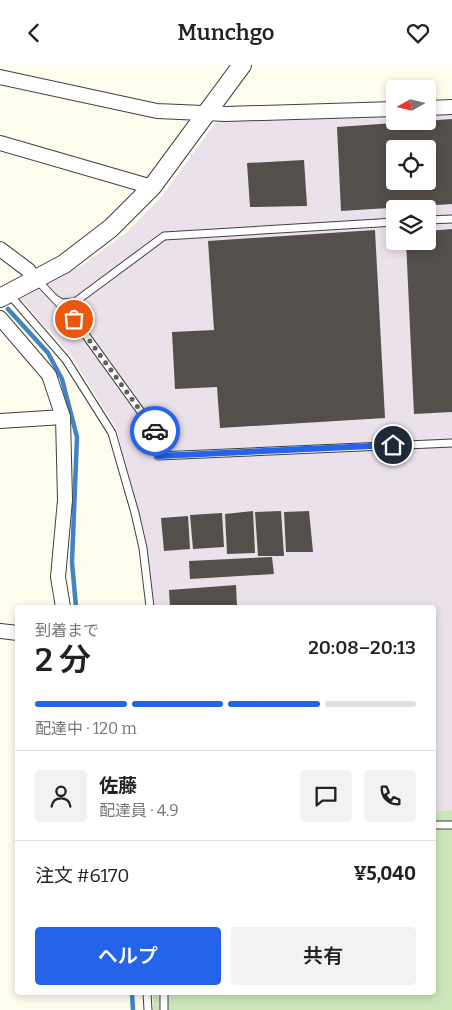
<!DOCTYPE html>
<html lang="ja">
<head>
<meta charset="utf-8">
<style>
  :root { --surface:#fff; --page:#f2f2f2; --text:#222; --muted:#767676; --line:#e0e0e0; --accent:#2563eb }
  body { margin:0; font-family:Bitter,"Noto Sans JP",serif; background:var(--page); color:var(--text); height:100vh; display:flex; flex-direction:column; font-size:19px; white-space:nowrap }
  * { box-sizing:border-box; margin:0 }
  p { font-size:16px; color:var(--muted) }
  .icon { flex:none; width:28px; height:28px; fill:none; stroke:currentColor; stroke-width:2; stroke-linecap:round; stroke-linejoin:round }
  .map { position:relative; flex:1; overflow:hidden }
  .details { position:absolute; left:15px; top:540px; width:421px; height:390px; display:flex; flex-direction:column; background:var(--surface); border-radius:5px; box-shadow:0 2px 8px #0003 }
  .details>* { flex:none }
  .needle { width:32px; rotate:262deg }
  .tools { position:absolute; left:386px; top:15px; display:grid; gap:10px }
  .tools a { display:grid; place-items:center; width:50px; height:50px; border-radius:5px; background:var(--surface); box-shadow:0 2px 8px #0003; font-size:25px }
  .pin { position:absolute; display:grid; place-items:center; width:42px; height:42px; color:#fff; margin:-21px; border:2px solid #fff; border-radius:50%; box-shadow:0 1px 5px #0007 }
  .courier { position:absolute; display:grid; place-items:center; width:50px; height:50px; margin:-25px; border:4px solid #2563eb; border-radius:50%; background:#fff; color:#222; box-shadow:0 1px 6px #0007 }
  .overview em { font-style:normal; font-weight:600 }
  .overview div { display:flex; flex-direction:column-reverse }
  .overview { display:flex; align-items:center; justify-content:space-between; height:85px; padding:0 20px }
  h1 { font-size:32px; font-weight:600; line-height:38px }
  .bar { display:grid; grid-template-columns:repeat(4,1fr); gap:8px 5px; align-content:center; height:60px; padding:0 20px }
  .bar i { height:6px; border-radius:4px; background:var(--line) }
  .bar .active { background:var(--accent) }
  .bar p { grid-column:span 4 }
  .line { display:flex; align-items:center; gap:12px; padding:0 20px; border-top:1px solid var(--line) }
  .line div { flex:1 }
  .round { display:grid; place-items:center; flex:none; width:52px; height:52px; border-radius:5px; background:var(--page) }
  .cta { display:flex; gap:10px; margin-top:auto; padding:10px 20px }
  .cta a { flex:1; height:58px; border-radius:5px; background:var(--accent); color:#fff; font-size:20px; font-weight:600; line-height:58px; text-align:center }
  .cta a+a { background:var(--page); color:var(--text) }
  header { display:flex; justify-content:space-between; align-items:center; height:65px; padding:0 20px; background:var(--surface); font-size:22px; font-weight:600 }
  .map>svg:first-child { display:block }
  .industrial { fill:#ebe1eb; fill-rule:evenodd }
  .green { fill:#cde6b9 }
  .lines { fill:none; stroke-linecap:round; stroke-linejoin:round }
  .stream { stroke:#4184c4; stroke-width:4.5 }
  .building { fill:#544f4a; fill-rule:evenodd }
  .service-casing { stroke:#404040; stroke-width:9 }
  .minor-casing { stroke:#404040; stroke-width:16 }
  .tertiary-casing { stroke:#404040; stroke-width:20 }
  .service { stroke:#fff; stroke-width:7 }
  .minor { stroke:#fff; stroke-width:14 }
  .tertiary { stroke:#fff; stroke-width:18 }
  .done { stroke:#61615b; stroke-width:5; stroke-dasharray:0 9 }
  .route { stroke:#2563eb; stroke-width:6 }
</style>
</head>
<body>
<header><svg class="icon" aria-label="back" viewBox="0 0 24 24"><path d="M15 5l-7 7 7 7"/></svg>Munchgo<svg class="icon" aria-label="heart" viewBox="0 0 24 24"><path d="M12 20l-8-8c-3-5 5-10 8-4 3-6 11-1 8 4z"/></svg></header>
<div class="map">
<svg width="452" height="945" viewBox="0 0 452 945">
  <rect width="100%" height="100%" fill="#fefced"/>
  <path class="industrial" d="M428,48H452V745L434,746V542H153L145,469L116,363L70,289L21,234L84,199L127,167L162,131L215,58L224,54L395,49V56H428ZM395,84H428V116H395ZM395,144H428V176H395Z"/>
  <path class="green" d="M452,745V945H153V928H434V746Z"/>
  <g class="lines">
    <g class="stream">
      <path d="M8,244L48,288L62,314L77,372L72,497L76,542"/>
      <path d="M132,928L133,945"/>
    </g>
  </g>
  <g class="building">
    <path d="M452,54V139L341,146L337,62ZM395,84H428V116H395Z"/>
    <path d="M304,95L307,141L250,142L247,98Z"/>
    <path d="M452,164V347L414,349L406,176H428V166Z"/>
    <path d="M375,165L385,353L220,363L217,322L175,324L172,267L214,265L208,176Z"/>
    <path d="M253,446L255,488L227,489L225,449Z"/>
    <path d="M281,446L284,491H258L255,447Z"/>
    <path d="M309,446L313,487H286L284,447Z"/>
    <path d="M222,448L224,482L193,484L190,450Z"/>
    <path d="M188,451L190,484L164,486L161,453Z"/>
    <path d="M272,492L274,509L190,514L189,496Z"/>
    <path d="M236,520L237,542H170L169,525Z"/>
  </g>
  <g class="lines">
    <g class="service-casing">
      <g id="service">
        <path d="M428,155L452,154"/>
        <path d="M36,214L74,254L157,369L158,391L452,378"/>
        <path d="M9,229L66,295L112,368L135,448L143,483L150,542"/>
        <path d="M57,235L62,238L75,237L164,171L395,157"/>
        <path d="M434,760H452"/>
        <path d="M147,928L148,945"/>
        <path d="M164,928V945"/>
      </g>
    </g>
    <g class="minor-casing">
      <g id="minor">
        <path d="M0,12L157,46L226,49L395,44"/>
        <path d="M428,43L452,42"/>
        <path d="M0,78L152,122"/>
        <path d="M0,184L28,205L35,214"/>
        <path d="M0,253L49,310L63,352L65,435L58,512L63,542"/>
        <path d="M0,356L63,352"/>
        <path d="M0,566L18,568"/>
      </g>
    </g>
    <g class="tertiary-casing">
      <path id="tertiary" d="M0,233L64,199L111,163L152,122L242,0"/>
    </g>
    <use href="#service" class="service"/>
    <use href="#minor" class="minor"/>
    <use href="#tertiary" class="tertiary"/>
  </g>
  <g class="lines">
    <path class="done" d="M74,254L155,366"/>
    <path class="route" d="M155,366L157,369L158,391L393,380"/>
  </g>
</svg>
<div class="tools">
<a><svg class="needle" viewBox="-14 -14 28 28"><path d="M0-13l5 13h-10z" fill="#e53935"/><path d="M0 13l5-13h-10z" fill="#767676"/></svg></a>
<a><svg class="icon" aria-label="locate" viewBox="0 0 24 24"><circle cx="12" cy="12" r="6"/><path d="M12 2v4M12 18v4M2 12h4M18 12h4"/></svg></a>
<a><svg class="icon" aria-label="layers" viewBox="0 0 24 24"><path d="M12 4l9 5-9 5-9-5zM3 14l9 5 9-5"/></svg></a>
</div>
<div class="pin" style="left:74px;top:254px;background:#ea580c"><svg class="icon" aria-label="bag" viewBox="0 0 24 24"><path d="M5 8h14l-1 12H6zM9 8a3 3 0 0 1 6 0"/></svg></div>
<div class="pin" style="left:393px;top:380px;background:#1f2937"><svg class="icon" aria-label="home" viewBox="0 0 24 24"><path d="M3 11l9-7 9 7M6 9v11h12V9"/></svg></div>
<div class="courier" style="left:155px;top:366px"><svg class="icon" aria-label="car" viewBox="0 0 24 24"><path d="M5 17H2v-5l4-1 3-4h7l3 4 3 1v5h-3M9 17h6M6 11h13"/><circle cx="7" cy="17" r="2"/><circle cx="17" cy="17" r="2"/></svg></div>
<section class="details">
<div class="overview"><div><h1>2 分</h1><p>到着まで</p></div><em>20:08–20:13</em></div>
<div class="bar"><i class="active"></i><i class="active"></i><i class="active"></i><i></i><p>配達中 · 120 m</p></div>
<div class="line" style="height:90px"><a class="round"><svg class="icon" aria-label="person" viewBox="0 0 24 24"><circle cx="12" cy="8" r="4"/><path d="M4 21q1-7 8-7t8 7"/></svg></a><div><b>佐藤</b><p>配達員 · 4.9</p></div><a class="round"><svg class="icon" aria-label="chat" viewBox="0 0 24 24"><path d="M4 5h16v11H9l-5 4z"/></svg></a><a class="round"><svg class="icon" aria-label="phone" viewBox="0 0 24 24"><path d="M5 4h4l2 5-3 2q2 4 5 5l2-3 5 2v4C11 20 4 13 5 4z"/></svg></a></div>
<div class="line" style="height:65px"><div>注文 #6170</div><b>¥5,040</b></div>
<div class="cta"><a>ヘルプ</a><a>共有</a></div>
</section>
</div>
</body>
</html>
